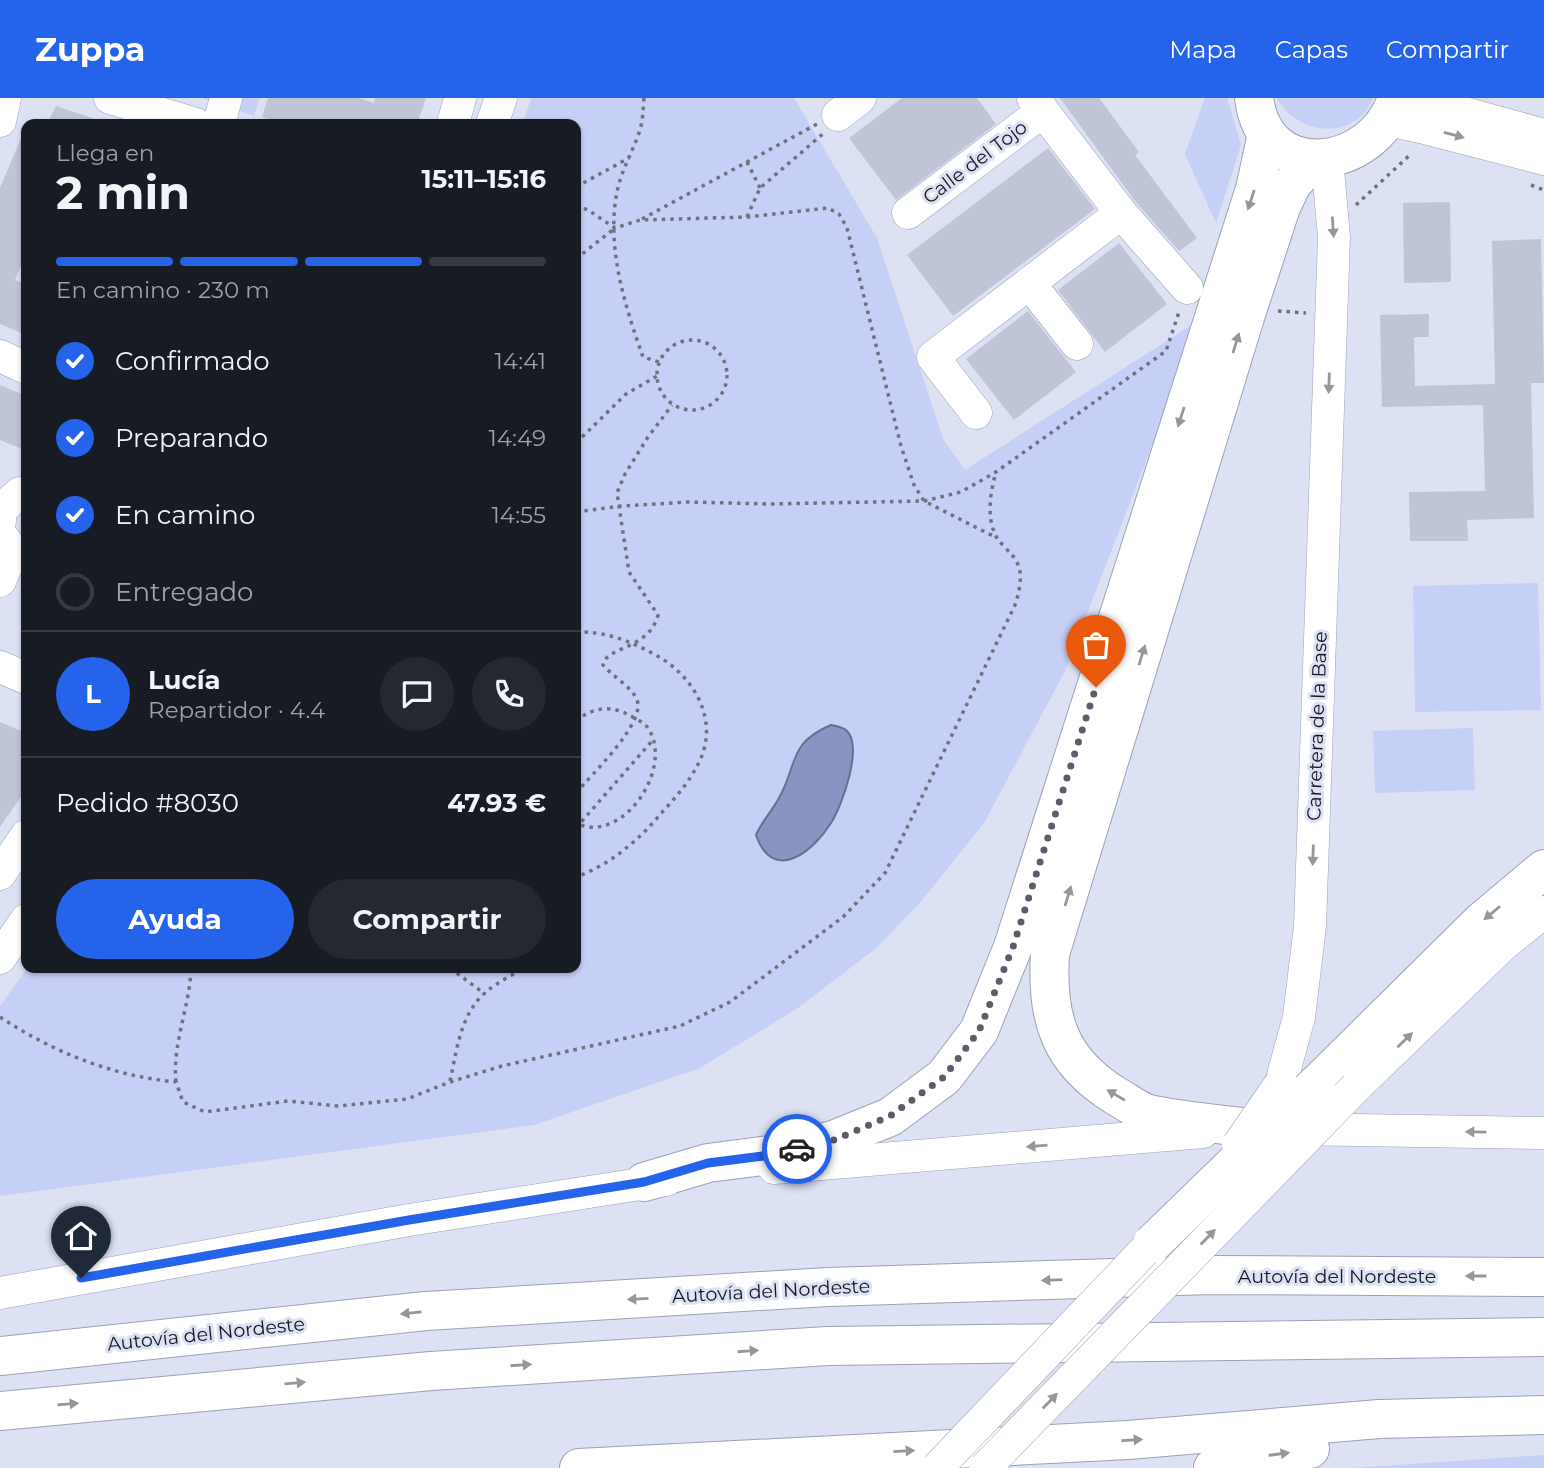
<!DOCTYPE html>
<html lang="es">
<head>
<meta charset="utf-8">
<style>
  :root { --surface:#171b24; --page:#242831; --text:#f1f3f6; --muted:#9ea1a6; --line:#363941; --accent:#2563eb }
  body { margin:0; font-family:Montserrat,sans-serif; background:var(--page); color:var(--text); height:100vh; display:flex; flex-direction:column; font-size:26px; white-space:nowrap }
  * { box-sizing:border-box; margin:0 }
  p { font-size:23px; color:var(--muted) }
  .icon { flex:none; width:38px; height:38px; fill:none; stroke:currentColor; stroke-width:2; stroke-linecap:round; stroke-linejoin:round }
  .map { position:relative; flex:1; overflow:hidden }
  .panel { position:absolute; left:21px; top:21px; width:560px; height:854px; display:flex; flex-direction:column; background:var(--surface); border-radius:14px; box-shadow:0 2px 5px #0004 }
  .panel>* { flex:none }
  .pin { position:absolute; display:grid; place-items:center; width:60px; height:60px; color:#fff; margin:-72px -30px; border-radius:50% 50% 50% 0; rotate:-45deg; box-shadow:0 0 7px #0007 }
  .pin .icon { rotate:45deg }
  .courier { position:absolute; display:grid; place-items:center; width:70px; height:70px; margin:-35px; border:5px solid #2563eb; border-radius:50%; background:#fff; color:#222; box-shadow:0 2px 9px #0007 }
  .head em { font-style:normal; font-weight:700 }
  .head div { display:flex; flex-direction:column-reverse }
  .head { display:flex; align-items:center; justify-content:space-between; height:119px; padding:0 35px }
  h1 { font-size:46px; font-weight:700; line-height:52px }
  .bar { display:grid; grid-template-columns:repeat(4,1fr); gap:10px 7px; align-content:center; height:84px; padding:0 35px }
  .bar i { height:9px; border-radius:5px; background:var(--line) }
  .bar .on { background:var(--accent) }
  .bar p { grid-column:span 4 }
  .line { display:flex; align-items:center; gap:18px; padding:0 35px; border-top:2px solid var(--line) }
  .line div { flex:1 }
  .round { display:grid; place-items:center; flex:none; width:74px; height:74px; border-radius:37px; background:var(--page) }
  ol { padding:0 35px; list-style:none }
  li { display:flex; align-items:center; gap:21px; height:77px }
  li p { margin-inline-start:auto }
  li .icon { padding:7px; border-radius:50%; background:var(--accent); color:#fff; stroke-width:4 }
  li:last-child { color:var(--muted) }
  li i { width:38px; height:38px; border:4px solid var(--line); border-radius:50% }
  .primary-button { display:flex; gap:14px; margin-top:auto; padding:14px 35px }
  .primary-button a { flex:1; height:80px; border-radius:42px; background:var(--accent); color:#fff; font-size:28px; font-weight:700; line-height:80px; text-align:center }
  .primary-button a+a { background:var(--page); color:var(--text) }
  header { display:flex; align-items:center; gap:42px; box-sizing:border-box; height:98px; padding:0 35px; background:var(--accent); color:#fff }
  header strong { font-size:33px }
  nav { display:flex; gap:38px; margin-inline-start:auto; font-size:24px }
  .map>svg:first-child { display:block }
  .green { fill:#c6cff5 }
  .water { fill:#8a94c2; stroke:#676f91; stroke-width:2 }
  .building { fill:#bfc4d7 }
  .lines { fill:none; stroke-linecap:round; stroke-linejoin:round }
  .minor-casing { stroke:#9da1b4; stroke-width:33 }
  .major-casing { stroke:#9da1b4; stroke-width:40 }
  .highway-casing { stroke:#9da1b4; stroke-width:40 }
  .path { stroke:#6f737f; stroke-width:3.5; stroke-dasharray:3.5 5; stroke-linecap:butt }
  .minor { stroke:#fff; stroke-width:32 }
  .major { stroke:#fff; stroke-width:38 }
  .highway { stroke:#fff; stroke-width:38 }
  .minor-bridge-casing { stroke:#9da1b4; stroke-width:33; stroke-linecap:butt }
  .highway-bridge-casing { stroke:#9da1b4; stroke-width:40; stroke-linecap:butt }
  .minor-bridge { stroke:#fff; stroke-width:32 }
  .highway-bridge { stroke:#fff; stroke-width:38 }
  .oneway { fill:#96979a }
  .done { stroke:#5b5e6a; stroke-width:7; stroke-dasharray:0 12.6 }
  .route { stroke:#2563eb; stroke-width:9 }
  .labels { text-anchor:middle; dominant-baseline:central; stroke-width:6; stroke-linejoin:round; paint-order:stroke }
  .street-label { font-size:19px; fill:#16181f; stroke:#dce1f4 }
</style>
</head>
<body>
<header>
<strong>Zuppa</strong>
<nav><a>Mapa</a><a>Capas</a><a>Compartir</a></nav>
</header>
<div class="map">
<svg width="1544" height="1370" viewBox="0 0 1544 1370">
  <rect width="100%" height="100%" fill="#dce1f4"/>
  <g class="green">
    <path d="M202,0H260L254,18Z"/>
    <path d="M531,0H794L877,140L943,341L965,372L1201,221L1064,575L984,725L919,806L875,851L798,910L700,970L534,1027L0,1098V908L27,870H576V26H523Z"/>
    <path d="M1205,0H1227L1241,47L1216,125L1185,56Z"/>
    <path d="M1276,0H1373C1360,35 1318,39 1290,17C1285,13 1281,6 1276,0Z"/>
    <path d="M1538,485L1541,612L1415,614L1413,488Z"/>
    <path d="M1473,630L1475,692L1375,695L1373,633Z"/>
    <path d="M1544,1357V1370H1351Z"/>
  </g>
  <path class="water" d="M831,627C836,628 842,629 846,632C864,647 842,708 831,725C813,754 773,786 756,737C762,723 772,713 779,700C798,666 788,645 831,627Z"/>
  <g class="building">
    <path d="M268,0H359L374,5L375,0H426L417,26H287L262,19Z"/>
    <path d="M902,0H977L996,26L896,102L849,40Z"/>
    <path d="M1060,0H1099L1139,54L1135,57L1197,140L1179,153L1135,103Z"/>
    <path d="M56,8L101,23V26H47Z"/>
    <path d="M26,28V156L15,182L26,186V237L0,226V90Z"/>
    <path d="M1048,50L1095,111L953,218L907,157Z"/>
    <path d="M1450,104L1451,184L1404,185L1403,105Z"/>
    <path d="M1541,141L1544,285H1531L1534,420L1467,422L1468,443H1410L1409,394L1485,393L1483,307L1382,309L1380,217L1429,216V239H1414L1415,288L1495,286L1492,143Z"/>
    <path d="M1119,145L1167,206L1105,254L1058,192Z"/>
    <path d="M1028,213L1076,274L1014,322L966,261Z"/>
    <path d="M0,287L26,298V340L22,351L0,342Z"/>
    <path d="M0,624L26,635V691L0,729Z"/>
  </g>
  <g class="lines">
    <g class="minor-casing">
      <g id="minor">
        <path d="M110,0L196,26"/>
        <path d="M1033,0L1121,115L1187,190"/>
        <path d="M1420,0L1428,5L1544,37"/>
        <path d="M838,17L860,0"/>
        <path d="M1388,22L1421,29L1544,61"/>
        <path d="M0,23L5,0"/>
        <path d="M219,26L226,0"/>
        <path d="M453,26L460,0"/>
        <path d="M492,26L501,0"/>
        <path d="M908,115L1043,13"/>
        <path d="M1030,186L1077,246"/>
        <path d="M0,258L26,270"/>
        <path d="M976,315L933,259L1121,115"/>
        <path d="M0,423L1,411L20,395L26,396"/>
        <path d="M0,436L13,453L26,454"/>
        <path d="M0,483L13,453"/>
        <path d="M0,569L26,580"/>
        <path d="M0,776L26,738"/>
        <path d="M0,860L26,822"/>
        <path d="M1281,985L1299,919L1310,828L1334,139L1327,61"/>
        <path d="M1356,989L1503,847L1544,814"/>
        <path d="M1293,1031L1544,1035"/>
        <path d="M774,1070L1203,1034"/>
        <path d="M0,1195L409,1122L666,1082"/>
      </g>
    </g>
    <g class="major-casing">
      <g id="major">
        <path d="M1254,0C1265,88 1374,73 1397,0"/>
        <path d="M1251,1030C1218,1026 1182,1023 1149,1016C1138,1013 1127,1004 1116,998C1059,963 1046,920 1050,856L1246,216L1281,109L1292,86L1314,61"/>
        <path d="M644,1084L708,1065L770,1057L833,1042L890,1019L944,979L979,933L1013,849L1255,91L1267,36"/>
      </g>
    </g>
    <g class="highway-casing">
      <g id="highway">
        <path d="M1316,987L1482,823L1544,771"/>
        <path d="M0,1258L426,1213L828,1189L1211,1177L1544,1179"/>
        <path d="M0,1313L431,1273L828,1248L1544,1239"/>
        <path d="M579,1370L1128,1342L1379,1321L1544,1317"/>
        <path d="M1213,1370L1252,1359L1310,1351"/>
      </g>
    </g>
    <g class="path">
      <path d="M644,0C643,11 643,22 640,32C633,53 621,73 617,94C606,149 625,208 643,259L659,264"/>
      <path d="M747,64L760,90"/>
      <path d="M1531,87L1544,92"/>
      <path d="M576,89L629,60"/>
      <path d="M576,107L588,112L615,130L640,122L747,119L828,110L839,116L847,130L901,348L914,387L924,403L997,440"/>
      <path d="M1356,107L1412,55"/>
      <path d="M747,119L760,90L824,35"/>
      <path d="M642,121L817,26"/>
      <path d="M576,161L615,130"/>
      <path d="M1278,213L1306,215"/>
      <circle cx="692" cy="277" r="35"/>
      <path d="M576,345L626,296L657,278"/>
      <path d="M576,414L621,408L688,404L770,406L924,403L961,394L996,374L1166,253L1179,214"/>
      <path d="M576,534C603,533 628,542 652,555C690,574 719,617 701,660C692,680 679,696 664,712C640,741 612,766 576,779"/>
      <path d="M576,623C590,611 608,607 625,615C632,619 643,623 648,630C675,670 622,748 576,725"/>
      <path d="M576,695C591,677 646,625 637,602C632,589 612,578 603,567C606,548 649,552 658,517L629,474L617,395L625,376L648,339L672,307"/>
      <path d="M576,730L652,643"/>
      <path d="M450,870L485,896"/>
      <path d="M0,919C53,954 112,978 176,984L183,1004L205,1014L288,1003L338,1008L407,1001L450,984L502,968L680,928L730,904L843,819L885,775L1016,505C1020,488 1025,472 1012,457C1008,452 1001,446 997,440C986,421 990,395 996,374"/>
      <path d="M450,983C457,952 460,917 485,895C496,885 511,878 523,870"/>
      <path d="M176,984C172,945 190,909 191,870"/>
    </g>
    <use href="#minor" class="minor"/>
    <use href="#major" class="major"/>
    <use href="#highway" class="highway"/>
    <g class="minor-bridge-casing">
      <g id="minor-bridge">
        <path d="M1238,1047L1281,985"/>
        <path d="M937,1370L1168,1128"/>
        <path d="M985,1370L1356,989"/>
      </g>
    </g>
    <g class="highway-bridge-casing">
      <path id="highway-bridge" d="M1152,1146L1316,987"/>
    </g>
    <use href="#minor-bridge" class="minor-bridge"/>
    <use href="#highway-bridge" class="highway-bridge"/>
  </g>
  <defs><path id="oneway-solid" d="M-6-.8H1V-3.2L6.5 0L1 3.2V.8H-6Z" transform="scale(1.75)"/></defs>
  <g class="oneway">
    <use href="#oneway-solid" transform="translate(1454 37) rotate(15)"/>
    <use href="#oneway-solid" transform="translate(1251 102) rotate(108)"/>
    <use href="#oneway-solid" transform="translate(1333 129) rotate(86)"/>
    <use href="#oneway-solid" transform="translate(1236 245) rotate(-73)"/>
    <use href="#oneway-solid" transform="translate(1329 285) rotate(92)"/>
    <use href="#oneway-solid" transform="translate(1181 319) rotate(108)"/>
    <use href="#oneway-solid" transform="translate(1142 557) rotate(-73)"/>
    <use href="#oneway-solid" transform="translate(1313 757) rotate(92)"/>
    <use href="#oneway-solid" transform="translate(1068 798) rotate(-73)"/>
    <use href="#oneway-solid" transform="translate(1492 815) rotate(140)"/>
    <use href="#oneway-solid" transform="translate(1405 942) rotate(-44)"/>
    <use href="#oneway-solid" transform="translate(1116 997) rotate(-149)"/>
    <use href="#oneway-solid" transform="translate(1476 1034) rotate(-179)"/>
    <use href="#oneway-solid" transform="translate(1037 1048) rotate(175)"/>
    <use href="#oneway-solid" transform="translate(1208 1139) rotate(-46)"/>
    <use href="#oneway-solid" transform="translate(1476 1178) rotate(-180)"/>
    <use href="#oneway-solid" transform="translate(1052 1182) rotate(178)"/>
    <use href="#oneway-solid" transform="translate(638 1201) rotate(177)"/>
    <use href="#oneway-solid" transform="translate(411 1215) rotate(174)"/>
    <use href="#oneway-solid" transform="translate(748 1253) rotate(-4)"/>
    <use href="#oneway-solid" transform="translate(521 1267) rotate(-4)"/>
    <use href="#oneway-solid" transform="translate(295 1285) rotate(-5)"/>
    <use href="#oneway-solid" transform="translate(1050 1303) rotate(-46)"/>
    <use href="#oneway-solid" transform="translate(68 1306) rotate(-5)"/>
    <use href="#oneway-solid" transform="translate(1132 1342) rotate(-4)"/>
    <use href="#oneway-solid" transform="translate(904 1353) rotate(-3)"/>
    <use href="#oneway-solid" transform="translate(1279 1356) rotate(-8)"/>
  </g>
  <g class="lines">
    <path class="done" d="M797,1051L834,1042L890,1018L944,979L979,933L1013,849L1096,589"/>
    <path class="route" d="M81,1180L409,1122L644,1084L708,1065L771,1057L797,1051"/>
  </g>
  <g class="labels">
    <g class="street-label">
      <text transform="translate(975 64) rotate(-37)">Calle del Tojo</text>
      <text transform="translate(1317 628) rotate(-88)">Carretera de la Base</text>
      <text x="1337" y="1178">Autovía del Nordeste</text>
      <text transform="translate(771 1193) rotate(-3)">Autovía del Nordeste</text>
      <text transform="translate(206 1236) rotate(-6)">Autovía del Nordeste</text>
    </g>
  </g>
</svg>
<div class="pin" style="left:1096px;top:589px;background:#ea580c"><svg class="icon" aria-label="bag" viewBox="0 0 24 24"><path d="M5 8h14l-1 12H6zM9 8a3 3 0 0 1 6 0"/></svg></div>
<div class="pin" style="left:81px;top:1180px;background:#1f2937"><svg class="icon" aria-label="home" viewBox="0 0 24 24"><path d="M3 11l9-7 9 7M6 9v11h12V9"/></svg></div>
<div class="courier" style="left:797px;top:1051px"><svg class="icon" aria-label="car" viewBox="0 0 24 24"><path d="M5 17H2v-5l4-1 3-4h7l3 4 3 1v5h-3M9 17h6M6 11h13"/><circle cx="7" cy="17" r="2"/><circle cx="17" cy="17" r="2"/></svg></div>
<section class="panel">
<div class="head"><div><h1>2 min</h1><p>Llega en</p></div><em>15:11–15:16</em></div>
<div class="bar"><i class="on"></i><i class="on"></i><i class="on"></i><i></i><p>En camino · 230 m</p></div>
<ol>
<li><svg class="icon" aria-label="check" viewBox="0 0 24 24"><path d="M5 12l5 5 9-10"/></svg>Confirmado<p>14:41</p></li>
<li><svg class="icon" aria-label="check" viewBox="0 0 24 24"><path d="M5 12l5 5 9-10"/></svg>Preparando<p>14:49</p></li>
<li><svg class="icon" aria-label="check" viewBox="0 0 24 24"><path d="M5 12l5 5 9-10"/></svg>En camino<p>14:55</p></li>
<li><i></i>Entregado</li>
</ol>
<div class="line" style="height:126px"><b class="round" style="background:var(--accent);color:#fff">L</b><div><b>Lucía</b><p>Repartidor · 4.4</p></div><a class="round"><svg class="icon" aria-label="chat" viewBox="0 0 24 24"><path d="M4 5h16v11H9l-5 4z"/></svg></a><a class="round"><svg class="icon" aria-label="phone" viewBox="0 0 24 24"><path d="M5 4h4l2 5-3 2q2 4 5 5l2-3 5 2v4C11 20 4 13 5 4z"/></svg></a></div>
<div class="line" style="height:91px"><div>Pedido #8030</div><b>47.93 €</b></div>
<div class="primary-button"><a>Ayuda</a><a>Compartir</a></div>
</section>
</div>
</body>
</html>
